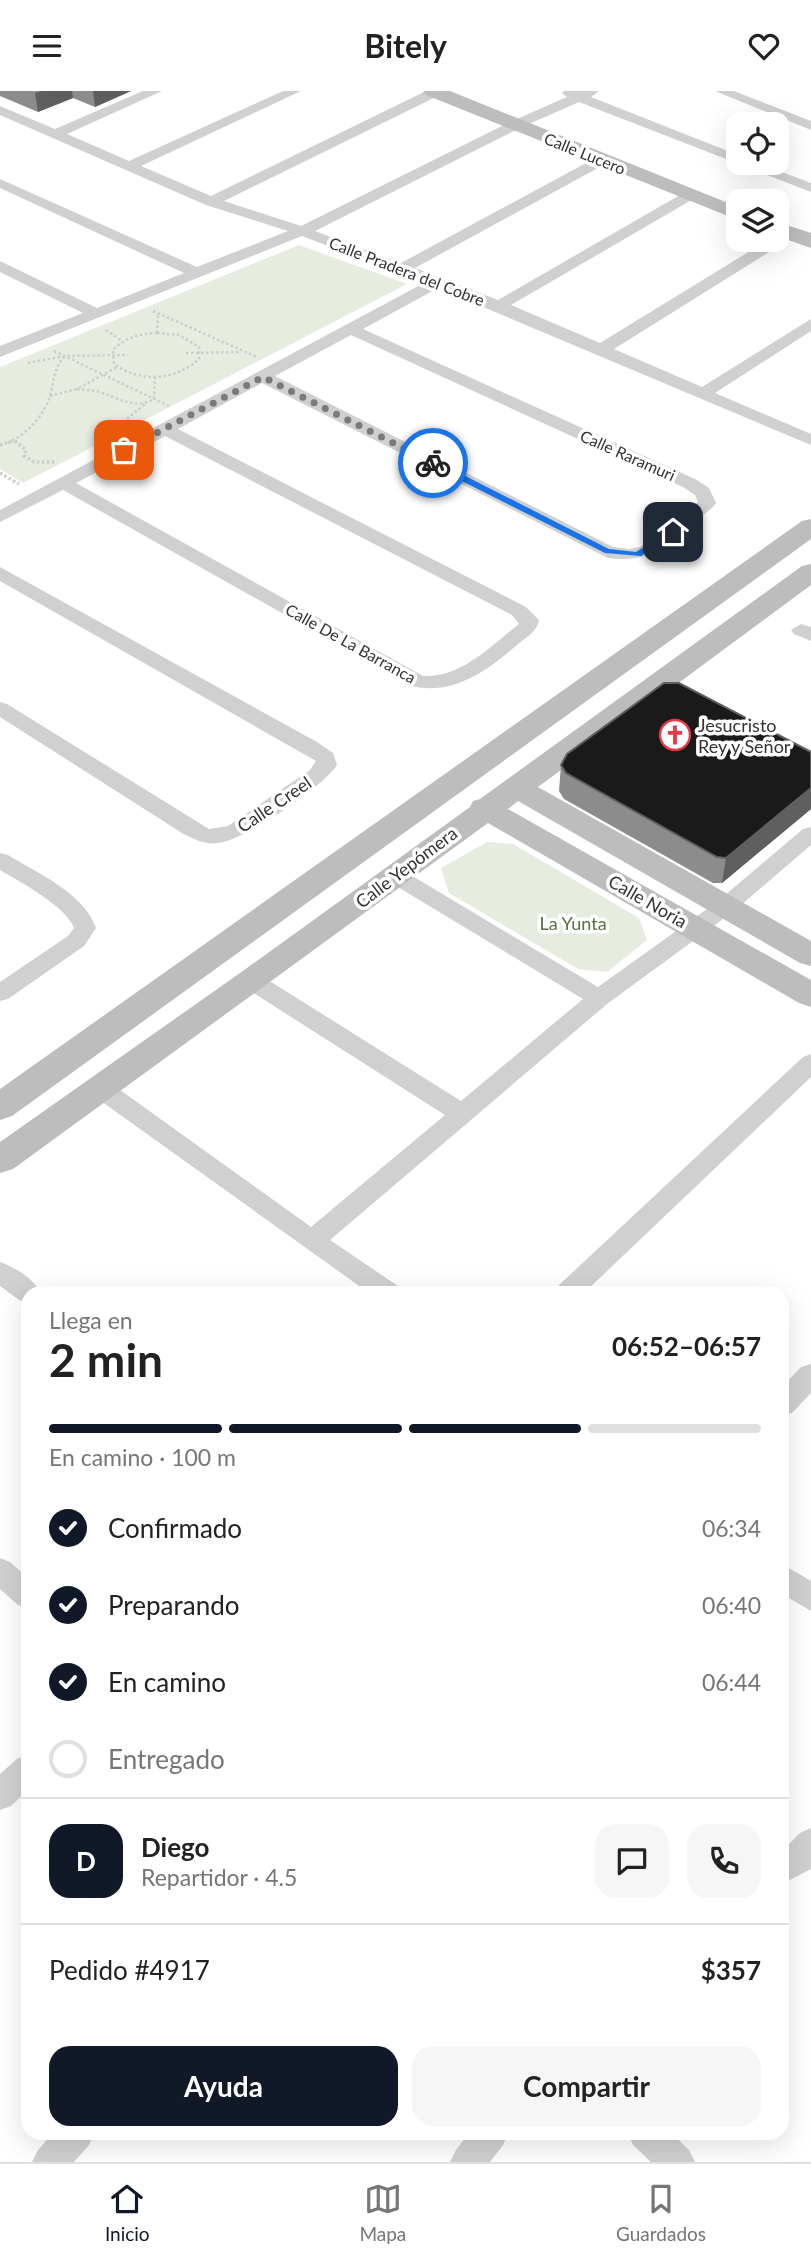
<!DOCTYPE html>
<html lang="es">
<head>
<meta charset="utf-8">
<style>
  :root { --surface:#fff; --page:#f6f6f6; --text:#222; --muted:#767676; --line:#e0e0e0; --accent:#111827 }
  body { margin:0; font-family:Lato,sans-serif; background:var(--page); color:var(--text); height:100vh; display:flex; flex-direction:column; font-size:26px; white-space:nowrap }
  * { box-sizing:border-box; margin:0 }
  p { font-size:23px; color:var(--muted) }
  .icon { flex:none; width:38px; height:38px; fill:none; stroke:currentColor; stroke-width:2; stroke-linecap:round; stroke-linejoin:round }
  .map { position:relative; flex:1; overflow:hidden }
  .panel { position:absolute; left:21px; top:1195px; width:768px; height:854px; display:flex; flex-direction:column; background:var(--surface); border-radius:21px; box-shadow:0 7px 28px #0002 }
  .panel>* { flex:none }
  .controls { position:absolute; left:726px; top:21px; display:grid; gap:14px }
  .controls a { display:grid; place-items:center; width:63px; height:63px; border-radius:14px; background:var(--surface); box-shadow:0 7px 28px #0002; font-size:35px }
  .pin { position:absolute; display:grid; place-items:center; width:60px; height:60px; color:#fff; margin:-30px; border-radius:14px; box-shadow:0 4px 10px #0006 }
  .courier { position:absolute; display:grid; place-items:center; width:70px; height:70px; margin:-35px; border:5px solid #1a73e8; border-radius:50%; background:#fff; color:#222; box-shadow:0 2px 9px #0007 }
  .headline em { font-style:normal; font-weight:700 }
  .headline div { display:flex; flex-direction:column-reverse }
  .headline { display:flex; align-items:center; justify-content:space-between; height:119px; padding:0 28px }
  h1 { font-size:46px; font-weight:700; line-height:52px }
  .bar { display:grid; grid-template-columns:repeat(4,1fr); gap:10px 7px; align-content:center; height:84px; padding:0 28px }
  .bar i { height:9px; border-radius:5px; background:var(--line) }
  .bar .current { background:var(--accent) }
  .bar p { grid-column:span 4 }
  .line { display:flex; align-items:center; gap:18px; padding:0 28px; border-top:2px solid var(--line) }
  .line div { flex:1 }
  .round { display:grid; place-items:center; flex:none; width:74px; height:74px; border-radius:21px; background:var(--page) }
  ol { padding:0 28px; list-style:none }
  li { display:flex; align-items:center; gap:21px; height:77px }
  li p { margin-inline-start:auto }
  li .icon { padding:7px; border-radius:50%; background:var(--accent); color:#fff; stroke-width:4 }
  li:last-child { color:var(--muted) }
  li i { width:38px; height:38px; border:4px solid var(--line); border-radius:50% }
  .button { display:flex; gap:14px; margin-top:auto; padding:14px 28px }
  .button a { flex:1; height:80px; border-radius:21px; background:var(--accent); color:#fff; font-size:28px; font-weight:700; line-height:80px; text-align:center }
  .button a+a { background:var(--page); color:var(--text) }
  header { display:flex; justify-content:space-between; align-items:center; height:91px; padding:0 28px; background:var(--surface); font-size:32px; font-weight:700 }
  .dock { display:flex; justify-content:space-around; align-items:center; height:98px; border-top:2px solid var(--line); background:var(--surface); font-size:19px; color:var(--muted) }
  .dock a { display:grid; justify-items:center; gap:4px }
  .dock .current { color:var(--accent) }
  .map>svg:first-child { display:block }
  .green { fill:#e6ecdf }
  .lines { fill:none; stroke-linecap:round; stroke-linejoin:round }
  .path-far1 { stroke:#cdcdcd; stroke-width:2.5; stroke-dasharray:2.5 2.5; stroke-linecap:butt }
  .path { stroke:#cdcdcd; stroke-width:3.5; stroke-dasharray:2.5 2.5; stroke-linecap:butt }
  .street { fill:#d0d0d0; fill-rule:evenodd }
  .secondary { fill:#bdbdbd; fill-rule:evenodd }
  .wall { fill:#8c8c8c }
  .shaded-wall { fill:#5f5f5f }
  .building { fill:#1a1a1a; stroke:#5f5f5f; stroke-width:2 }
  .route { fill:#1a73e8 }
  .done { stroke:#7a7a7a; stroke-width:7; stroke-dasharray:0 12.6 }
  .labels { text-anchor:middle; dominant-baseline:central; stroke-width:7; stroke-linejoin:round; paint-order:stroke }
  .far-street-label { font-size:16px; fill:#333; stroke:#fff }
  .poi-label { font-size:18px; fill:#333; stroke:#fff; text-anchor:start }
  .street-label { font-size:18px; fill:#333; stroke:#fff }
  .park-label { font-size:18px; fill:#56703f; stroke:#fff }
</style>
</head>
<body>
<header><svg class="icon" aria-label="menu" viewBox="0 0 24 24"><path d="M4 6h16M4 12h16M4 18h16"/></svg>Bitely<svg class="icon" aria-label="heart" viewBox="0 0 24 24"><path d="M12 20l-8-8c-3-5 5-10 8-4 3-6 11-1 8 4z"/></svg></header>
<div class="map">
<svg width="811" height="2071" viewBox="0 0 811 2071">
  <rect width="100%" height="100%" fill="#fff"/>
  <g class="green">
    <path d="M299,154L407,193L23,392L0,378V276Z"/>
    <path d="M487,751L513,753L639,827L647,849L607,881L578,878L449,802L441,777Z"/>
  </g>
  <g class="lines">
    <g class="path-far1">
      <path d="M153,220L257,266"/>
      <path d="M106,239L122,250"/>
      <path d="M157,242L179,244L199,256V268C175,290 140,292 114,273L113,259C125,246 140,243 157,242Z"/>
      <path d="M157,242L158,223"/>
      <path d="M54,260L169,315"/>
      <path d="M186,262L241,261"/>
      <path d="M28,272L65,265L128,264"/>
      <path d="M77,298C85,299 92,299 100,301C119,307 134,319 154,308L155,286"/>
      <path d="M50,305L77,298L117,276"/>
      <path d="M104,347L146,312"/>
      <path d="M8,352C28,342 44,325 51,302C54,289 54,277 64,266"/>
    </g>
    <g class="path">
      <path d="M15,350L26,359L24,365L34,371H57"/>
      <path d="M0,354L12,350"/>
      <path d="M0,382L19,393"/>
    </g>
    <g class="street">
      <path d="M143,0H162L67,43L129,70L283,0H301L141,75L211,105L426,0H441L440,4L224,110L301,135L510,31L567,6L562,2L564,0H599L591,6L738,64V72H758L811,92V101L579,11L520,37L315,140L401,172L597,66H607L609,69L607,72L415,177L498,209L685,101H695L697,104L695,107L511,214L600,252L768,149H777V143L785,139H795L798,142L795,145L614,258L702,296L811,228V240L715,302L811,343V354L438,197L363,238L695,388L709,397L716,412L713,416C677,445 657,474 608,467L262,292L178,338L526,516L539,529C537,541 526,546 517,554C488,579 453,605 412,595L63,399L0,431V419L424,192L302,145L0,266V255L83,222L0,181V170L97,217L184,182L0,97V88L197,176L288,140L206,114L0,24V15L55,38ZM351,244L683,396L695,404L698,411L640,456L629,458L613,456L275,285ZM165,345L512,524L519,533C491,555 461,587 423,585L76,392Z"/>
      <path d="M715,0H734L811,30V39Z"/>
      <path d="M0,476L317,651L333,662L337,674C324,695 243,750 218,752C206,754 193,748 182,742L0,626V611L7,613L209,738L228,735L310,679L316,670L0,490Z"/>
      <path d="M801,533L811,536V550L794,543L791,539Z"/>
      <path d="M811,736V754L734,820L607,913L330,1149L398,1195L402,1202H369L91,1003L88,997L91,991L100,988L109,991L311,1136L445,1024L244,896L241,890L244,884L252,882L260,884L461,1010L583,908L388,790L385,785L388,780L396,778L404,780L598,896L718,810L803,738Z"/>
      <path d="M0,762L8,764C37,782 84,802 96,837L84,855L8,908L0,910V891L68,845L74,837C66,815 20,791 0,779Z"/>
      <path d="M811,963V986L584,1202H554L558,1195L803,966Z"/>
      <path d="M0,1171C15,1176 34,1188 41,1202H28V1212L19,1209L0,1195Z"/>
      <path d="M811,1273V1302L792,1322L782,1325V1296L801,1276Z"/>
      <path d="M0,1467L10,1471L28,1487V1518L18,1514L0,1498Z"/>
      <path d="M782,1473L811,1490V1520L782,1503Z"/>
      <path d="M28,1663V1699L11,1715L0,1719V1683L17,1668Z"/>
      <path d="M811,1737V1778L782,1793V1760L800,1742Z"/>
      <path d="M53,2042H94L89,2054L74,2071H32L38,2059Z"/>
      <path d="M469,2042H508L503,2054L490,2071H450L456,2059Z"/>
      <path d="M628,2042H671L689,2059L695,2071H651L633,2054Z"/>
    </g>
    <g class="secondary">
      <path d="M423,0H450L738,116V129L426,4Z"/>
      <path d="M777,131L811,142V157L777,145Z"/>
      <path d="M811,428V448L12,1025L0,1029V998L802,430Z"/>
      <path d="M811,473V494L538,696L811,850V875L800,872L518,710L508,718L811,889V916L799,912L488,732L13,1078L0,1082V1051L240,882L470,716L473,710L480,708L802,475Z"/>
    </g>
  </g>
  <g class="wall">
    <path d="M0,0H131L95,16L73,7L38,21L0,5Z"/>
    <path d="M811,661V718L722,792H713L564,708L559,700L561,674Z"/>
  </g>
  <g class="shaded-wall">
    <path d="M41,0H72L73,7L38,21L35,2Z"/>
    <path d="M93,0H131L95,16Z"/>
    <path d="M811,697V718L722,792L726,767Z"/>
  </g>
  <path class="building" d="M664,592H679L811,661V697L726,767L717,766L566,682L561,674L567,663Z"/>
  <path class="route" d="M430,370H436L609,458L636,461L670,439L677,441L641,465L605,462L430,374Z"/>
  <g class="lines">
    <path class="done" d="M124,359L263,286L433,372"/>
  </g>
  <defs>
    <g id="church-ring" transform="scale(1.575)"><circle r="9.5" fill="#fff" stroke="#e63946" stroke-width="1.5"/><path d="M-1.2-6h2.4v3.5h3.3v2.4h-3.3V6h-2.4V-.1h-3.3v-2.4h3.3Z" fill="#e63946"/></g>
  </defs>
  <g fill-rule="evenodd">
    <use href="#church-ring" x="675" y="644"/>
  </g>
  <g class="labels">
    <g class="far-street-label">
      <text transform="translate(585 62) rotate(22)">Calle Lucero</text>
      <text transform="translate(407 180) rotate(21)">Calle Pradera del Cobre</text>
      <text transform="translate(628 364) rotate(24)">Calle Raramuri</text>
      <text transform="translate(351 552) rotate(29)">Calle De La Barranca</text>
    </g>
    <g class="poi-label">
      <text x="698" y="634">Jesucristo<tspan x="698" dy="21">Rey y Señor</tspan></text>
    </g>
    <g class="street-label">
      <text transform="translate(274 713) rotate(-34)">Calle Creel</text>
      <text transform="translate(406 776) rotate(-37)">Calle Yepómera</text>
      <text transform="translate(648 810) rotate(30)">Calle Noria</text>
    </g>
    <g class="park-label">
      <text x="573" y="832">La Yunta</text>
    </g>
  </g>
</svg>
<div class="controls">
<a><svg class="icon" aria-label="locate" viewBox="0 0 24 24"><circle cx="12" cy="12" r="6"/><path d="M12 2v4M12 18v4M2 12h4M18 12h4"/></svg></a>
<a><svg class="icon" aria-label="layers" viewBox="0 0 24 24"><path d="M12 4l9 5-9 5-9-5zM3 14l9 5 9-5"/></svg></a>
</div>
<div class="pin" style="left:124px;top:359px;background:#ea580c"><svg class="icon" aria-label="bag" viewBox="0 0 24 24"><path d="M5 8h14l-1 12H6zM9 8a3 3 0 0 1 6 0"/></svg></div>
<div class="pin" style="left:673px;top:441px;background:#1f2937"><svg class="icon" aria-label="home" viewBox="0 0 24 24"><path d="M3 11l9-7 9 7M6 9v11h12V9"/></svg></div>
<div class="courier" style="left:433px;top:372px"><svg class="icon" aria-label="bike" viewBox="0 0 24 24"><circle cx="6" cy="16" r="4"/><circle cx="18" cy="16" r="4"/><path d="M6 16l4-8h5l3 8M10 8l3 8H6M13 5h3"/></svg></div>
<section class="panel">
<div class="headline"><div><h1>2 min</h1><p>Llega en</p></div><em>06:52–06:57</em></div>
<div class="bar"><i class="current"></i><i class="current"></i><i class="current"></i><i></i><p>En camino · 100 m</p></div>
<ol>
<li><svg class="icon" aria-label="check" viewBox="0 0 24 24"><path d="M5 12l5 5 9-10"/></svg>Confirmado<p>06:34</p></li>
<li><svg class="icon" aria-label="check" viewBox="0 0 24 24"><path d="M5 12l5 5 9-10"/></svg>Preparando<p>06:40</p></li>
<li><svg class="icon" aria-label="check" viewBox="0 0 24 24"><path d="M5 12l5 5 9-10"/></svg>En camino<p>06:44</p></li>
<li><i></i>Entregado</li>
</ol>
<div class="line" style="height:126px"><b class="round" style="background:var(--accent);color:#fff">D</b><div><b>Diego</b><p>Repartidor · 4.5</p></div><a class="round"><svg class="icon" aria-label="chat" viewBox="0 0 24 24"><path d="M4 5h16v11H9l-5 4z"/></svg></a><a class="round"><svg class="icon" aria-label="phone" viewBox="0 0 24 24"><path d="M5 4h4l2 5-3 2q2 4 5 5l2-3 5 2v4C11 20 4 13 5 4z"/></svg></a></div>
<div class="line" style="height:91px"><div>Pedido #4917</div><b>$357</b></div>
<div class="button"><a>Ayuda</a><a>Compartir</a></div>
</section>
</div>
<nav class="dock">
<a class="current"><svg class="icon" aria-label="home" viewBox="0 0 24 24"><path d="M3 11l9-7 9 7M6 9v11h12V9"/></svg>Inicio</a>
<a><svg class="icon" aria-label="map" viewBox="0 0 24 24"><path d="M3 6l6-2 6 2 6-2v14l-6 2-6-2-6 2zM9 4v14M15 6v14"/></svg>Mapa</a>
<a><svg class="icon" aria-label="saved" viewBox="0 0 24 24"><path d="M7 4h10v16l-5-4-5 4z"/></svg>Guardados</a>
</nav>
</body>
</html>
